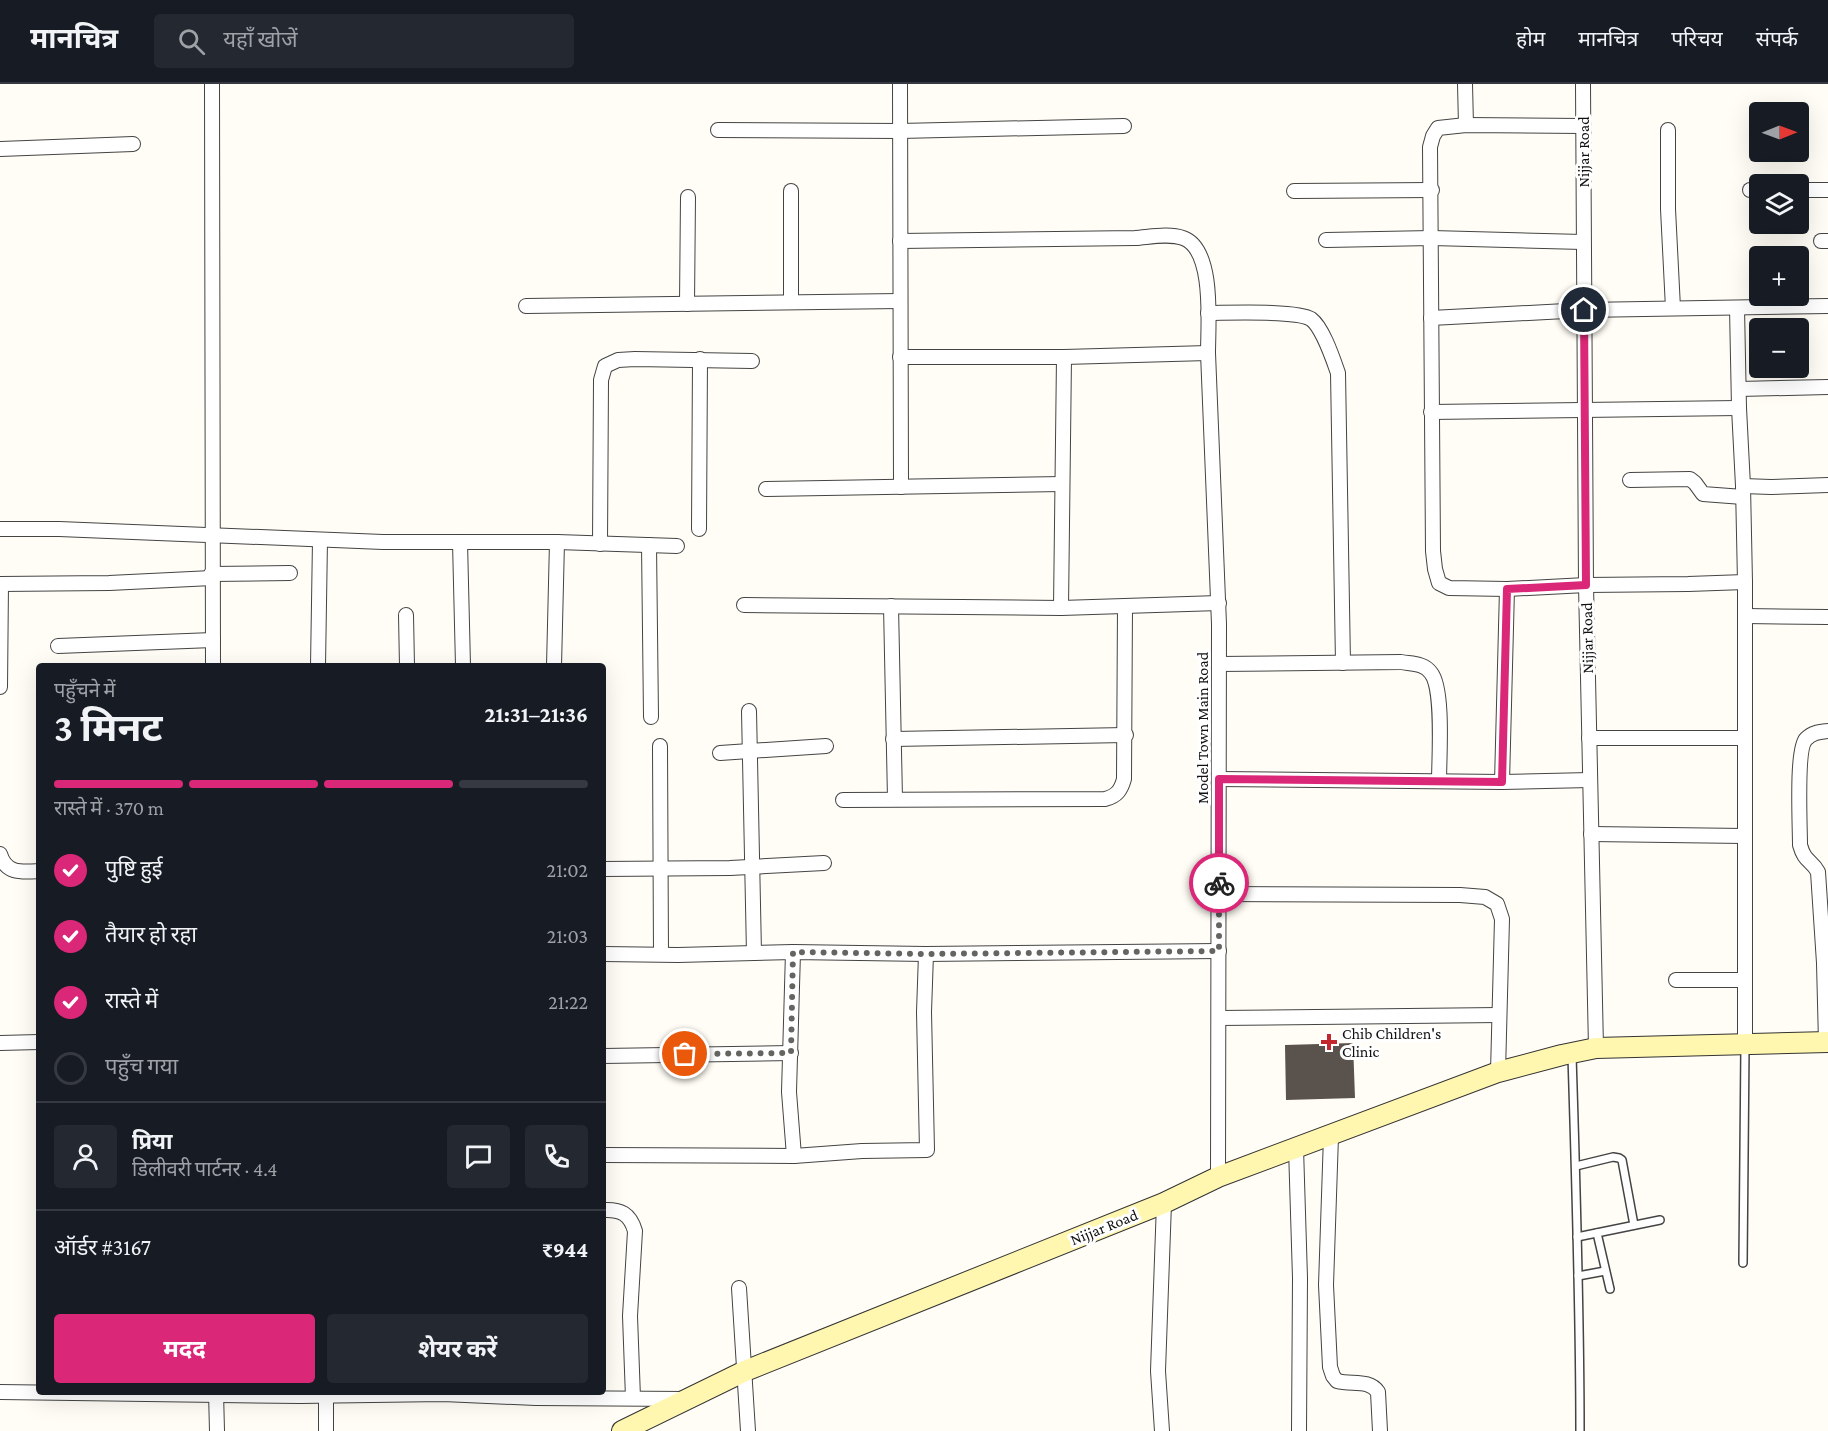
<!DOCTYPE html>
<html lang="hi">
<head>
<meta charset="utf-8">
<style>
  :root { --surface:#171b24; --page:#242831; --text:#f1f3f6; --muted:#9ea1a6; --line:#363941; --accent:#db2777 }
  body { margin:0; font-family:"Crimson Pro","Noto Sans Devanagari",serif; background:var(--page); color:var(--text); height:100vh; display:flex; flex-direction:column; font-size:22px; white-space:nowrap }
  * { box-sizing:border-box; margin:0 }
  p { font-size:20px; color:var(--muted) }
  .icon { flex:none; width:33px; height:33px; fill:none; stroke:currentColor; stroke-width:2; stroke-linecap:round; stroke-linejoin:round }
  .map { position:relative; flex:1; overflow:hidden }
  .details { position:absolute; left:36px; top:579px; width:570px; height:732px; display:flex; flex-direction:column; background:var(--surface); border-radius:6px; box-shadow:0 6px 24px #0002 }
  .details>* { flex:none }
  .needle { width:39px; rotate:89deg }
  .fabs { position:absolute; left:1749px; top:18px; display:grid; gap:12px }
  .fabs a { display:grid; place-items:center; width:60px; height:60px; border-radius:6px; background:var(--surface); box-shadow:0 6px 24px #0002; font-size:30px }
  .pin { position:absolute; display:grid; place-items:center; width:51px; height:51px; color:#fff; margin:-26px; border:3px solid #fff; border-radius:50%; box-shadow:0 2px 6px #0007 }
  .courier { position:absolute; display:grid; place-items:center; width:60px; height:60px; margin:-30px; border:4px solid #db2777; border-radius:50%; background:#fff; color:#222; box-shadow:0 2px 8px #0007 }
  .summary em { font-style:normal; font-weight:700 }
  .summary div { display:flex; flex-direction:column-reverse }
  .summary { display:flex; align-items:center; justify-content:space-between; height:102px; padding:0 18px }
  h1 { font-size:39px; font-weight:700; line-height:45px }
  .bar { display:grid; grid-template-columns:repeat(4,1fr); gap:9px 6px; align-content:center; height:72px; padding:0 18px }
  .bar i { height:8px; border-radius:4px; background:var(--line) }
  .bar .selected { background:var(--accent) }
  .bar p { grid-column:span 4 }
  .line { display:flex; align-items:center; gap:15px; padding:0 18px; border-top:2px solid var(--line) }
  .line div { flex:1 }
  .round { display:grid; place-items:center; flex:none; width:63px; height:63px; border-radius:6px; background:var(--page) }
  ol { padding:0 18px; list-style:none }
  li { display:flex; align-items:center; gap:18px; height:66px }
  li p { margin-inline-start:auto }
  li .icon { padding:6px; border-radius:50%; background:var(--accent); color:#fff; stroke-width:4 }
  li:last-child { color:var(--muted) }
  li i { width:33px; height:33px; border:3px solid var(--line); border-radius:50% }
  .action { display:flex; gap:12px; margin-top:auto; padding:12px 18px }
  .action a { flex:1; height:69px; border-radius:6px; background:var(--accent); color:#fff; font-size:24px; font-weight:700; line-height:69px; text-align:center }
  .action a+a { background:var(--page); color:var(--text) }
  header { display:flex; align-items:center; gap:36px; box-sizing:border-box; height:84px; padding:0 30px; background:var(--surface); border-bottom:2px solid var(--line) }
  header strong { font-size:28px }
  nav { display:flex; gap:33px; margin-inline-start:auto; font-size:21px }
  .search { width:420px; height:54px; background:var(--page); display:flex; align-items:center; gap:15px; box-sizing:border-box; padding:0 21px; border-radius:6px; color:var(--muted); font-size:22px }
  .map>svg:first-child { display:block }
  .building { fill:#5a524d }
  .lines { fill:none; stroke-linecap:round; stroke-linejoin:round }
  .lane-casing { stroke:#444; stroke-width:10 }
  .street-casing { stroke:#444; stroke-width:16 }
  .secondary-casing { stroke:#333; stroke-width:22 }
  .lane { stroke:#fff; stroke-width:7 }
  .street { stroke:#fff; stroke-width:14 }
  .secondary { stroke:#fff6b0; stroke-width:20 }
  .done { stroke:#646461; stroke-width:6; stroke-dasharray:0 10.8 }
  .route { stroke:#db2777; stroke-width:8 }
  .poi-dot { fill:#c4262e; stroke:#fff; stroke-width:2 }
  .labels { text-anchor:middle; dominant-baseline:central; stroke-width:6; stroke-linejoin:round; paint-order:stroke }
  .street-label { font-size:16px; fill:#111; stroke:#fff }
  .poi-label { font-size:16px; fill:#111; stroke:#fff; text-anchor:start }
</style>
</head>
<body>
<header>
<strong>मानचित्र</strong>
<div class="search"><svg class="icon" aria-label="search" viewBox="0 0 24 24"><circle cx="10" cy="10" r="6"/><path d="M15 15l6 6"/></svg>यहाँ खोजें</div>
<nav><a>होम</a><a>मानचित्र</a><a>परिचय</a><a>संपर्क</a></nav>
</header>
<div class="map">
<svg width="1828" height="1347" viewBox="0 0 1828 1347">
  <rect width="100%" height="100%" fill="#fffdf5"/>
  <path class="building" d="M1353,959L1355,1014L1286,1016L1285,961Z"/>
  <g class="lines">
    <g class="lane-casing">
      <g id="lane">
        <path d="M1572,972C1576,1097 1580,1222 1580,1347"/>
        <path d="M1576,1082L1613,1073L1619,1074L1622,1076L1634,1141"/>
        <path d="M1597,1149L1610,1205"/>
        <path d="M1577,1153L1660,1136"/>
        <path d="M1743,1179L1745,962"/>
        <path d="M1578,1192L1605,1187"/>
      </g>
    </g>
    <g class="street-casing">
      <g id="street">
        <path d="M212,0L213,582"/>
        <path d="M900,0L901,403"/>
        <path d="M1465,0L1466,41"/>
        <path d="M1583,0L1586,501L1596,964"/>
        <path d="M1583,42L1466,41L1438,44L1433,52L1430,63L1433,467L1435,485L1439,499L1449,504L1507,505L1586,501L1688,500L1745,498"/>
        <path d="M718,46L900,47L1124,42"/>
        <path d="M1668,46V125L1673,224"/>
        <path d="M0,65L133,60"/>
        <path d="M1750,106H1760"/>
        <path d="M1798,106H1828"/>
        <path d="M791,107V218"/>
        <path d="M1294,107L1432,106"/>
        <path d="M1326,156L1432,154L1583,158"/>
        <path d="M900,157L1135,154C1150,153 1169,149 1183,154C1215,165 1208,241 1208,269L1219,540L1218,1093"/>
        <path d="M1821,157H1828"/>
        <path d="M687,220L688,113"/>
        <path d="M526,222L900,217"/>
        <path d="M1737,224L1739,324L1743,402L1745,498V960"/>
        <path d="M1208,229C1228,229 1297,226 1311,235C1323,244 1333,275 1338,289L1343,579"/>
        <path d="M1431,234L1584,226L1828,222"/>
        <path d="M900,273H1064L1208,269"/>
        <path d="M1739,305L1828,303"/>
        <path d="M1431,328L1739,324"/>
        <path d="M1630,396L1690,395L1695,399L1703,410L1743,413"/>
        <path d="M1743,402L1771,403L1828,401"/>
        <path d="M766,405L1062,400"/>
        <path d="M0,445H59L383,458H557L677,462"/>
        <path d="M699,445L700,275"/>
        <path d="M460,458L463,582"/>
        <path d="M600,460L601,296L605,282L618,276L635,275L752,277"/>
        <path d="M649,461L651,633"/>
        <path d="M211,490L290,489"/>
        <path d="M0,500L109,499L212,494"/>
        <path d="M744,521L1061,524L1219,519"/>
        <path d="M891,522L895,715"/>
        <path d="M1061,524L1064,273"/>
        <path d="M406,531L407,582"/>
        <path d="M1745,532L1828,533"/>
        <path d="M58,562L213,556"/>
        <path d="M1219,580L1401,578C1412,580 1424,579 1431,589C1444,605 1439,675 1439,697"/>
        <path d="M318,582L320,456"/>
        <path d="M554,582L557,458"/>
        <path d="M0,603L1,500"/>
        <path d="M749,627L754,869"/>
        <path d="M1589,654H1745"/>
        <path d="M893,655L1126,651"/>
        <path d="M660,662L661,870"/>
        <path d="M720,669L826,662"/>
        <path d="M1219,695L1502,698L1590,696"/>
        <path d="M1502,698L1507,505"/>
        <path d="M843,716L1105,715C1117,712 1121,706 1124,695L1125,523"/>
        <path d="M1591,750L1744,752"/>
        <path d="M0,770C6,790 21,788 39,787"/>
        <path d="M603,785L730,784L824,779"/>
        <path d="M1219,810L1460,811L1485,813L1497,820L1502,835L1498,988"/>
        <path d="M793,868L789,1008L794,1072"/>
        <path d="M603,870L678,871L793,868L926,870L1219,867"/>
        <path d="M1676,896H1745"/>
        <path d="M1219,934L1499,931"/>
        <path d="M1826,958L1824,879L1818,788C1811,775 1805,779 1800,761C1800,742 1796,665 1806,655C1813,648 1820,648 1828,647"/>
        <path d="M0,959L39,958"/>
        <path d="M603,972L791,969"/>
        <path d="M1331,1052L1326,1201L1330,1283L1333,1292L1337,1297C1352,1301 1369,1295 1378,1308L1380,1347"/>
        <path d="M1296,1064L1300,1194L1299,1347"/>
        <path d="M603,1071L794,1072L862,1067L927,1066L924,928L926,870"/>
        <path d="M603,1126C621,1125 630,1130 635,1147L630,1232L633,1314"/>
        <path d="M739,1204L748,1347"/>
        <path d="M0,1308L300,1312L443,1310L536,1314L685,1315"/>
        <path d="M216,1308L217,1347"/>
        <path d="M326,1347V1311"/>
        <path d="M1162,1347L1158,1287L1164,1119"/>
      </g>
    </g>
    <g class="secondary-casing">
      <path id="secondary" d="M622,1347L745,1287L1164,1119L1218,1093L1498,988L1562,971L1596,964L1828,958"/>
    </g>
    <use href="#lane" class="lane"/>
    <use href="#street" class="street"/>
    <use href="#secondary" class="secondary"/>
  </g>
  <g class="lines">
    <path class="done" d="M685,970L791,969L793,868L926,870L1219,867V799"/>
    <path class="route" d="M1219,799V695L1502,698L1507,505L1586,501L1584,226"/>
  </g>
  <path class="poi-dot" d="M1326 949h6v6h6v6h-6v6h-6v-6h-6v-6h6z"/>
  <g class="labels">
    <g class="street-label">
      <text transform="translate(1583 68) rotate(-90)">Nijjar Road</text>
      <text transform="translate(1587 554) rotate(-91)">Nijjar Road</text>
      <text transform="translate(1202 644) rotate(-90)">Model Town Main Road</text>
      <text transform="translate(1104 1143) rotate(-22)">Nijjar Road</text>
    </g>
    <g class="poi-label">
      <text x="1342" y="949">Chib Children's<tspan x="1342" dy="18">Clinic</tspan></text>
    </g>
  </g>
</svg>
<div class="fabs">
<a><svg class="needle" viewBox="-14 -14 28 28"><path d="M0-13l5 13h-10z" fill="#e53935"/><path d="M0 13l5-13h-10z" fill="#9ea1a6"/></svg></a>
<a><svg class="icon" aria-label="layers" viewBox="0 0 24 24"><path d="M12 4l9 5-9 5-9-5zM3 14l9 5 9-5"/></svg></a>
<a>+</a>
<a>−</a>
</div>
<div class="pin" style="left:685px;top:970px;background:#ea580c"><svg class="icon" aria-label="bag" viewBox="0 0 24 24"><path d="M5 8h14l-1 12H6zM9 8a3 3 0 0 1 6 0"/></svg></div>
<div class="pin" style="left:1584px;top:226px;background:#1f2937"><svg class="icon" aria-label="home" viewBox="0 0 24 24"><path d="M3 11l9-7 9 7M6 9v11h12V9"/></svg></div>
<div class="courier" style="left:1219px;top:799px"><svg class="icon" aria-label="bike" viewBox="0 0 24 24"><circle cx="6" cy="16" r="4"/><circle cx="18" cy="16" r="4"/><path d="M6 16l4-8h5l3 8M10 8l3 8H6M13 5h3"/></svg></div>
<section class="details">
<div class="summary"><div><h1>3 मिनट</h1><p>पहुँचने में</p></div><em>21:31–21:36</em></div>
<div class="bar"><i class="selected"></i><i class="selected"></i><i class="selected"></i><i></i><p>रास्ते में · 370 m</p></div>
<ol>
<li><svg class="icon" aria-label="check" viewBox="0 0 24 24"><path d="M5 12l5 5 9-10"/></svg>पुष्टि हुई<p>21:02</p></li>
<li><svg class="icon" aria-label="check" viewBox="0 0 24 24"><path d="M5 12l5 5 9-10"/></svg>तैयार हो रहा<p>21:03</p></li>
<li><svg class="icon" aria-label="check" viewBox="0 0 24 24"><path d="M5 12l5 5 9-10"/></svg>रास्ते में<p>21:22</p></li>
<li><i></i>पहुँच गया</li>
</ol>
<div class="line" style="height:108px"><a class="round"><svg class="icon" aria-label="person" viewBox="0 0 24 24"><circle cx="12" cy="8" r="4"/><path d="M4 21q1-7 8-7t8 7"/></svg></a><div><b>प्रिया</b><p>डिलीवरी पार्टनर · 4.4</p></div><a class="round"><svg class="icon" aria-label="chat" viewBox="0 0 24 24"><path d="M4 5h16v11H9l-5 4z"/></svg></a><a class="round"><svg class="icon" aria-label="phone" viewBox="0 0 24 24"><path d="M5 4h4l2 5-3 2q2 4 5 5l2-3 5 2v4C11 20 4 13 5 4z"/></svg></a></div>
<div class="line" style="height:78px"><div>ऑर्डर #3167</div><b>₹944</b></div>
<div class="action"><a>मदद</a><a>शेयर करें</a></div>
</section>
</div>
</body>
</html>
